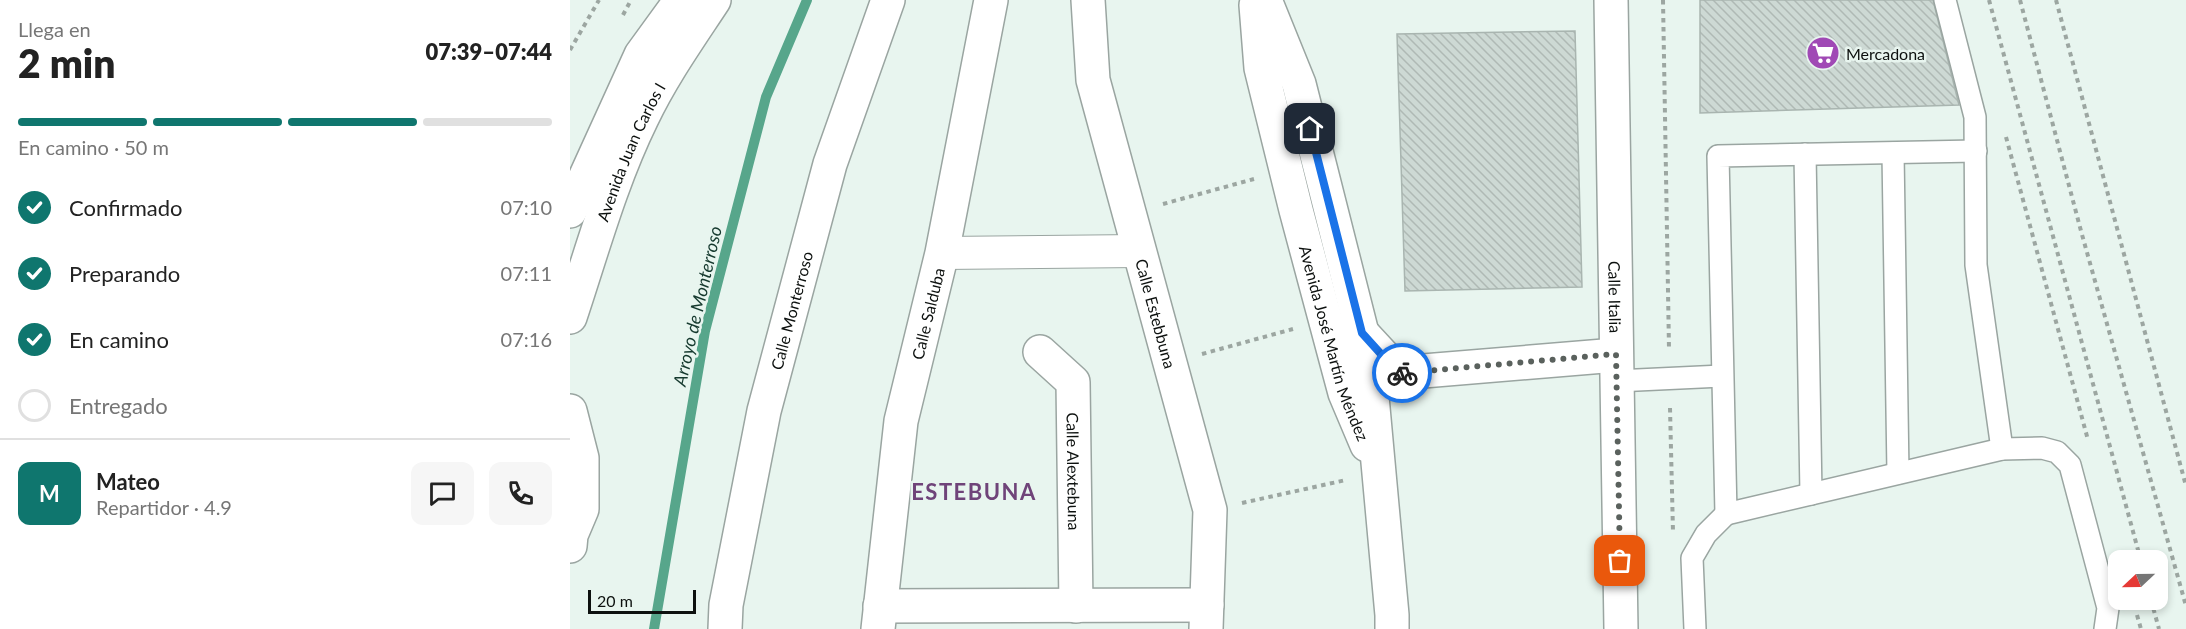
<!DOCTYPE html>
<html lang="es">
<head>
<meta charset="utf-8">
<style>
  :root { --surface:#fff; --page:#f6f6f6; --text:#222; --muted:#767676; --line:#e0e0e0; --accent:#0f766e }
  body { margin:0; font-family:Lato,sans-serif; background:var(--page); color:var(--text); height:100vh; display:flex; flex-direction:column; font-size:22px; white-space:nowrap }
  * { box-sizing:border-box; margin:0 }
  p { font-size:20px; color:var(--muted) }
  .icon { flex:none; width:33px; height:33px; fill:none; stroke:currentColor; stroke-width:2; stroke-linecap:round; stroke-linejoin:round }
  .map { position:relative; flex:1; overflow:hidden }
  .panel { display:flex; flex-direction:column; background:var(--surface); width:570px }
  .panel>* { flex:none }
  .needle { width:39px; rotate:248deg }
  .controls { position:absolute; left:1538px; top:550px; display:grid; gap:12px }
  .controls a { display:grid; place-items:center; width:60px; height:60px; border-radius:12px; background:var(--surface); box-shadow:0 3px 9px #0003; font-size:30px }
  .scale { position:absolute; left:18px; bottom:15px; width:108px; box-sizing:border-box; padding-left:6px; border:3px solid #0d110f; border-top:0; font-size:16px; line-height:21px; white-space:nowrap; color:#0d110f; -webkit-text-stroke:4px #e8f5ef; paint-order:stroke }
  .pin { position:absolute; display:grid; place-items:center; width:51px; height:51px; color:#fff; margin:-26px; border-radius:12px; box-shadow:0 3px 9px #0006 }
  .courier { position:absolute; display:grid; place-items:center; width:60px; height:60px; margin:-30px; border:4px solid #1a73e8; border-radius:50%; background:#fff; color:#222; box-shadow:0 2px 8px #0007 }
  .headline em { font-style:normal; font-weight:800 }
  .headline div { display:flex; flex-direction:column-reverse }
  .headline { display:flex; align-items:center; justify-content:space-between; height:102px; padding:0 18px }
  h1 { font-size:39px; font-weight:800; line-height:45px }
  .bar { display:grid; grid-template-columns:repeat(4,1fr); gap:9px 6px; align-content:center; height:72px; padding:0 18px }
  .bar i { height:8px; border-radius:4px; background:var(--line) }
  .bar .selected { background:var(--accent) }
  .bar p { grid-column:span 4 }
  .line { display:flex; align-items:center; gap:15px; padding:0 18px; border-top:2px solid var(--line) }
  .line div { flex:1 }
  .round { display:grid; place-items:center; flex:none; width:63px; height:63px; border-radius:12px; background:var(--page) }
  ol { padding:0 18px; list-style:none }
  li { display:flex; align-items:center; gap:18px; height:66px }
  li p { margin-inline-start:auto }
  li .icon { padding:6px; border-radius:50%; background:var(--accent); color:#fff; stroke-width:4 }
  li:last-child { color:var(--muted) }
  li i { width:33px; height:33px; border:3px solid var(--line); border-radius:50% }
  main { display:flex; flex:1; min-height:0 }
  .map>svg:first-child { display:block }
  .lines { fill:none; stroke-linecap:round; stroke-linejoin:round }
  .stream { stroke:#57a68b; stroke-width:10 }
  .building { fill:url(#building-back-hatch); stroke:#a9b5b0; stroke-width:1.5 }
  .service-casing { stroke:#9aa5a1; stroke-width:24 }
  .pedestrian-casing { stroke:#9aa5a1; stroke-width:34 }
  .minor-casing { stroke:#9aa5a1; stroke-width:36 }
  .tertiary-casing { stroke:#9aa5a1; stroke-width:36 }
  .secondary-casing { stroke:#9aa5a1; stroke-width:36 }
  .path { stroke:#9ca6a1; stroke-width:4; stroke-dasharray:4.5 4.5; stroke-linecap:butt }
  .service { stroke:#fff; stroke-width:21 }
  .pedestrian { stroke:#fff; stroke-width:32 }
  .minor { stroke:#fff; stroke-width:33 }
  .tertiary { stroke:#fff; stroke-width:33 }
  .secondary { stroke:#fff; stroke-width:33 }
  .done { stroke:#5a615d; stroke-width:6; stroke-dasharray:0 10.8 }
  .route { stroke:#1a73e8; stroke-width:8 }
  .labels { text-anchor:middle; dominant-baseline:central; stroke-width:5; stroke-linejoin:round; paint-order:stroke }
  .poi-label { font-size:16px; fill:#0d110f; stroke:#e8f5ef; text-anchor:start }
  .street-label { font-size:16px; fill:#0d110f; stroke:#e8f5ef }
  .water-label { font-size:18px; font-style:italic; fill:#15392e; stroke:#e8f5ef }
  .district-label { font-size:22px; font-weight:bold; letter-spacing:1.5px; fill:#6f4379; stroke:#e8f5ef }
</style>
</head>
<body>
<main>
<section class="panel">
<div class="headline"><div><h1>2 min</h1><p>Llega en</p></div><em>07:39–07:44</em></div>
<div class="bar"><i class="selected"></i><i class="selected"></i><i class="selected"></i><i></i><p>En camino · 50 m</p></div>
<ol>
<li><svg class="icon" aria-label="check" viewBox="0 0 24 24"><path d="M5 12l5 5 9-10"/></svg>Confirmado<p>07:10</p></li>
<li><svg class="icon" aria-label="check" viewBox="0 0 24 24"><path d="M5 12l5 5 9-10"/></svg>Preparando<p>07:11</p></li>
<li><svg class="icon" aria-label="check" viewBox="0 0 24 24"><path d="M5 12l5 5 9-10"/></svg>En camino<p>07:16</p></li>
<li><i></i>Entregado</li>
</ol>
<div class="line" style="height:108px"><b class="round" style="background:var(--accent);color:#fff">M</b><div><b>Mateo</b><p>Repartidor · 4.9</p></div><a class="round"><svg class="icon" aria-label="chat" viewBox="0 0 24 24"><path d="M4 5h16v11H9l-5 4z"/></svg></a><a class="round"><svg class="icon" aria-label="phone" viewBox="0 0 24 24"><path d="M5 4h4l2 5-3 2q2 4 5 5l2-3 5 2v4C11 20 4 13 5 4z"/></svg></a></div>
</section>
<div class="map">
<svg width="1616" height="629" viewBox="0 0 1616 629">
  <defs>
    <pattern id="building-back-hatch" width="6" height="6" patternUnits="userSpaceOnUse" patternTransform="scale(1.5)"><rect width="6" height="6" fill="#cdd9d4"/><path d="M-1 5l2 2M0 0l6 6M5-1l2 2" fill="none" stroke="#afb9b5"/></pattern>
  </defs>
  <rect width="100%" height="100%" fill="#e8f5ef"/>
  <g class="lines">
    <path class="stream" d="M84,629L135,331L196,97L237,0"/>
  </g>
  <g class="building">
    <path d="M1130,0H1363L1389,105L1130,113Z"/>
    <path d="M1005,31L1012,287L835,291L827,34Z"/>
  </g>
  <g class="lines">
    <g class="service-casing">
      <g id="service">
        <path d="M1375,0L1405,117L1406,265L1432,449"/>
        <path d="M1406,151L1148,156L1156,514L1432,449L1472,448L1487,452L1500,465L1538,608L1535,629"/>
        <path d="M1323,153L1328,473"/>
        <path d="M1235,154L1241,494"/>
        <path d="M1046,381L1152,376"/>
        <path d="M1125,629L1122,558L1136,534L1156,514"/>
      </g>
    </g>
    <g class="pedestrian-casing">
      <path id="pedestrian" d="M372,253L569,251"/>
    </g>
    <g class="minor-casing">
      <g id="minor">
        <path id="s1" d="M518,0L523,80L640,510L636,629"/>
        <path d="M779,333L781,334L792,333L829,373L1046,355"/>
        <path id="s2" d="M470,352L503,382L506,606"/>
        <path d="M310,606L637,605"/>
        <path id="s3" d="M155,629L156,605L194,411L260,164L318,0"/>
        <path id="s4" d="M308,629L331,421L372,253L421,0"/>
      </g>
    </g>
    <g class="tertiary-casing">
      <g id="tertiary">
        <path d="M695,0L729,84L792,333L801,386L822,615V629"/>
        <path id="s5" d="M1041,0L1051,629"/>
        <path id="s6" d="M686,5L691,68L726,210L775,393L797,445"/>
        <path d="M0,411L12,458V509L1,535L0,546"/>
      </g>
    </g>
    <g class="secondary-casing">
      <g id="secondary">
        <path d="M0,211L71,55L111,0"/>
        <path id="s7" d="M0,317C22,251 41,181 72,118C92,76 119,38 144,0"/>
      </g>
    </g>
    <g class="path">
      <path d="M1093,0L1099,349"/>
      <path d="M1419,0L1571,561"/>
      <path d="M1450,0L1511,231L1616,606"/>
      <path d="M1486,0L1616,486"/>
      <path d="M53,15L61,0"/>
      <path d="M0,50L29,0"/>
      <path d="M1436,137L1518,440"/>
      <path d="M593,204L684,179"/>
      <path d="M632,354L723,329"/>
      <path d="M1100,408L1103,532"/>
      <path d="M672,503L776,480"/>
      <path d="M1581,600L1589,629"/>
      <path d="M1567,615L1571,629"/>
    </g>
    <use href="#service" class="service"/>
    <use href="#pedestrian" class="pedestrian"/>
    <use href="#minor" class="minor"/>
    <use href="#tertiary" class="tertiary"/>
    <use href="#secondary" class="secondary"/>
  </g>
  <g class="lines">
    <path class="done" d="M832,373L1046,354L1050,561"/>
    <path class="route" d="M740,129L792,333L829,374L832,373"/>
  </g>
  <defs>
    <g id="supermarket-disc" transform="scale(1.725)"><circle r="9.5" fill="#a049b5" stroke="#e8f5ef"/><path d="M-6-5.5h2.5l.6 2H6L4.5 2H-2.5L-4.4-4H-6ZM-1.5 3.2a1.3 1.3 0 1 0 .1 0ZM3 3.2a1.3 1.3 0 1 0 .1 0Z" fill="#fff"/></g>
  </defs>
  <g fill-rule="evenodd">
    <use href="#supermarket-disc" x="1253" y="53"/>
  </g>
  <g class="labels">
    <g class="poi-label">
      <text x="1276" y="53">Mercadona</text>
    </g>
    <g class="street-label">
      <text stroke="none"><textPath href="#s7" startOffset="176">Avenida Juan Carlos I</textPath></text>
      <text stroke="none"><textPath href="#s5" startOffset="297">Calle Italia</textPath></text>
      <text stroke="none"><textPath href="#s3" startOffset="326">Calle Monterroso</textPath></text>
      <text stroke="none"><textPath href="#s4" startOffset="320">Calle Salduba</textPath></text>
      <text stroke="none"><textPath href="#s1" startOffset="322">Calle Estebbuna</textPath></text>
      <text stroke="none"><textPath href="#s6" startOffset="348">Avenida José Martín Méndez</textPath></text>
      <text stroke="none"><textPath href="#s2" startOffset="134">Calle Alextebuna</textPath></text>
    </g>
    <g class="water-label">
      <text transform="translate(127 306) rotate(-77)">Arroyo de Monterroso</text>
    </g>
    <g class="district-label">
      <text x="404" y="491">ESTEBUNA</text>
    </g>
  </g>
</svg>
<div class="controls">
<a><svg class="needle" viewBox="-14 -14 28 28"><path d="M0-13l5 13h-10z" fill="#e53935"/><path d="M0 13l5-13h-10z" fill="#767676"/></svg></a>
</div>
<div class="scale">20 m</div>
<div class="pin" style="left:1050px;top:561px;background:#ea580c"><svg class="icon" aria-label="bag" viewBox="0 0 24 24"><path d="M5 8h14l-1 12H6zM9 8a3 3 0 0 1 6 0"/></svg></div>
<div class="pin" style="left:740px;top:129px;background:#1f2937"><svg class="icon" aria-label="home" viewBox="0 0 24 24"><path d="M3 11l9-7 9 7M6 9v11h12V9"/></svg></div>
<div class="courier" style="left:832px;top:373px"><svg class="icon" aria-label="bike" viewBox="0 0 24 24"><circle cx="6" cy="16" r="4"/><circle cx="18" cy="16" r="4"/><path d="M6 16l4-8h5l3 8M10 8l3 8H6M13 5h3"/></svg></div>
</div>
</main>
</body>
</html>
